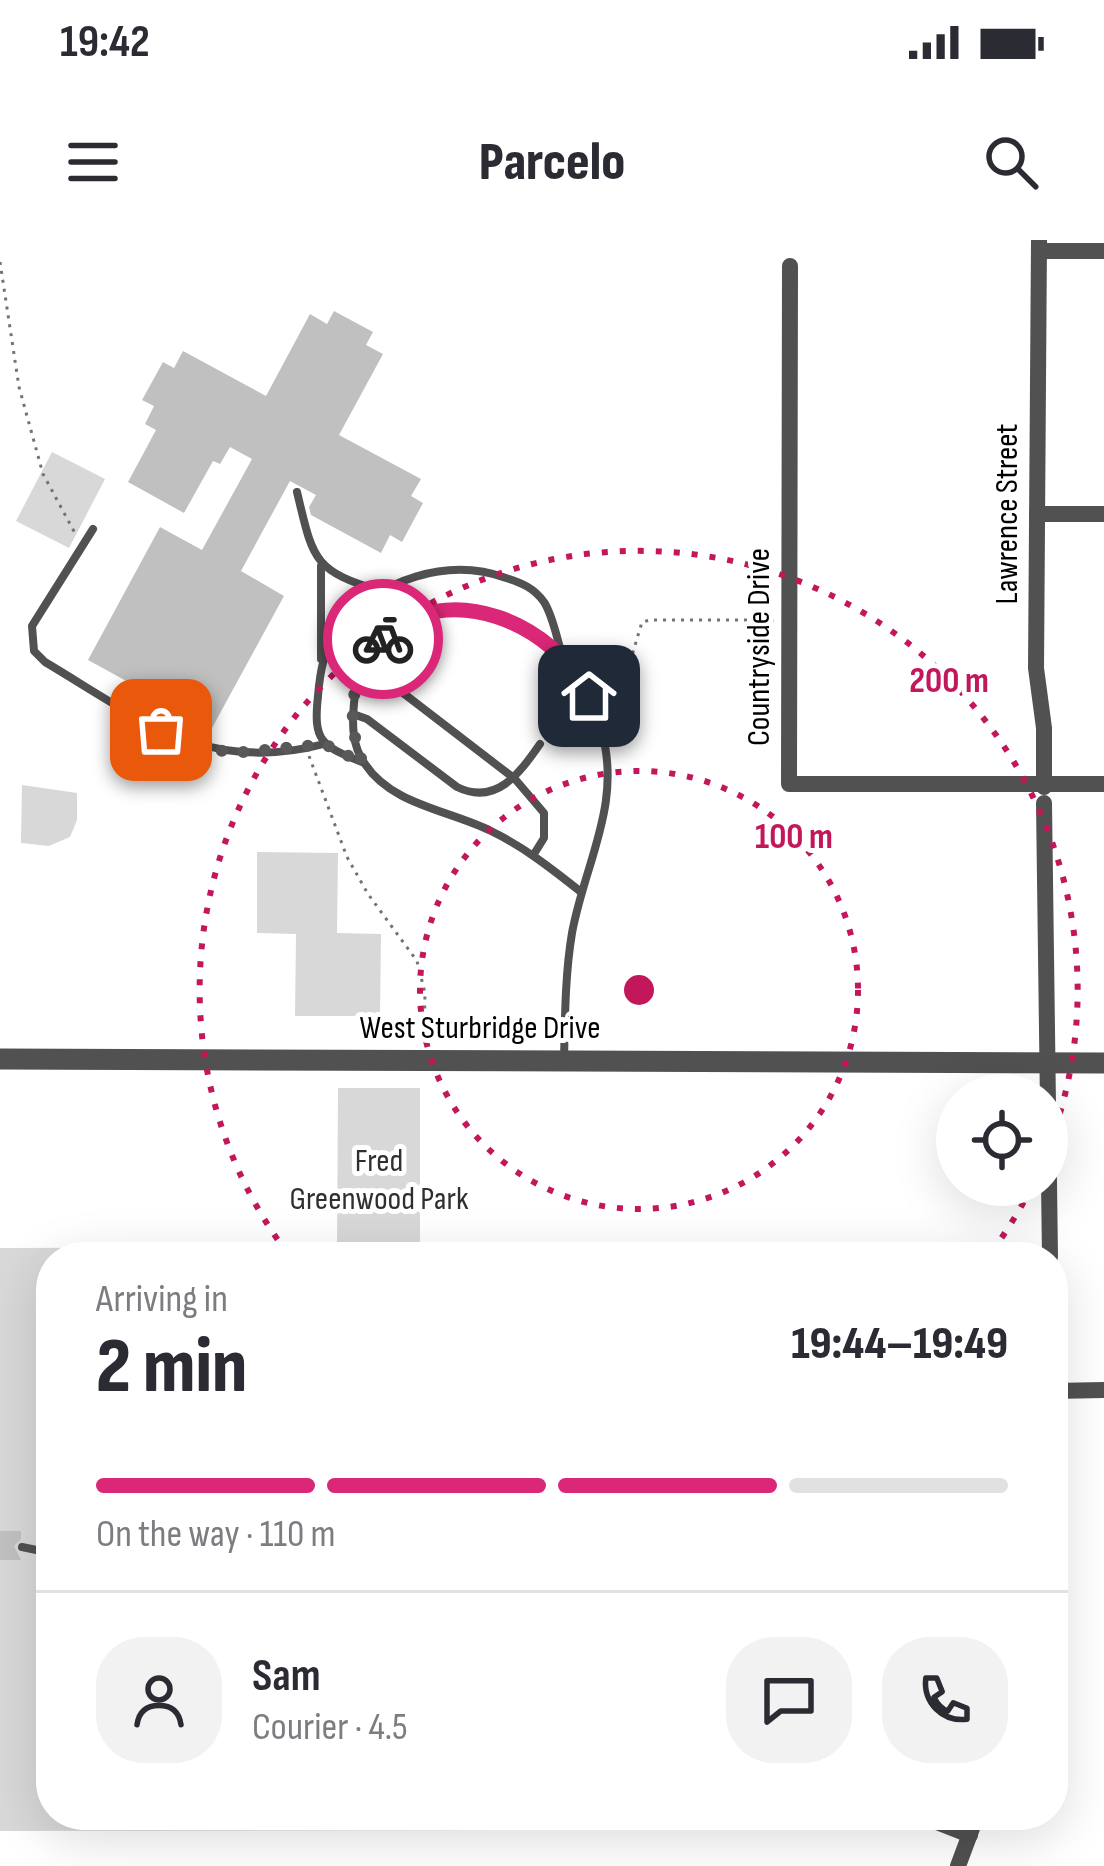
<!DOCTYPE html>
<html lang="en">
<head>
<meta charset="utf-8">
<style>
  :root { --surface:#fff; --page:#f2f2f3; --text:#2b2b33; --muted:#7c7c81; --line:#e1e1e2; --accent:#db2777 }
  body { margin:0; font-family:"Sofia Sans Condensed",sans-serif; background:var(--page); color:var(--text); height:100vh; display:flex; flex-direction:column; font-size:45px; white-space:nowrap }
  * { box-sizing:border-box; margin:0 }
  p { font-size:39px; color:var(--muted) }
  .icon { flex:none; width:66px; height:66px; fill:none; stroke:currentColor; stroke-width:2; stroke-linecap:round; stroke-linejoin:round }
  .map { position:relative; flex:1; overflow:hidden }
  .sheet { position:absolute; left:36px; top:1002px; width:1032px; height:588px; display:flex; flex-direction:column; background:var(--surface); border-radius:48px; box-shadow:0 12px 48px #0002 }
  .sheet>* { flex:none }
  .buttons { position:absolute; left:936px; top:834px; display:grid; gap:24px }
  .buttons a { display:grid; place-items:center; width:132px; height:132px; border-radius:50%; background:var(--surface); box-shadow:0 12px 48px #0002; font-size:60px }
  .pin { position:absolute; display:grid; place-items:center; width:102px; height:102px; color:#fff; margin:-51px; border-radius:24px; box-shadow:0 6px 18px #0006 }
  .courier { position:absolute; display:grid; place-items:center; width:120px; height:120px; margin:-60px; border:9px solid #db2777; border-radius:50%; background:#fff; color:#222; box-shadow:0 3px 15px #0007 }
  .overview em { font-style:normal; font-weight:800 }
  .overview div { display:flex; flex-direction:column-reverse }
  .overview { display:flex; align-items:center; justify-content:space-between; height:204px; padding:0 60px }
  h1 { font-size:78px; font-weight:800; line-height:90px }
  .bar { display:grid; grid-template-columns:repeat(4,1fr); gap:18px 12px; align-content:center; height:144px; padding:0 60px }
  .bar i { height:15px; border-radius:9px; background:var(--line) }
  .bar .selected { background:var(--accent) }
  .bar p { grid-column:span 4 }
  .line { display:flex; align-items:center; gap:30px; padding:0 60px; border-top:3px solid var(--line) }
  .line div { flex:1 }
  .round { display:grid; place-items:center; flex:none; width:126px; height:126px; border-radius:48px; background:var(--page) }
  .status { display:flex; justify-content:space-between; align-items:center; height:84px; padding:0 60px; background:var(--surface); direction:ltr }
  .status svg { height:33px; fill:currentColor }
  header { display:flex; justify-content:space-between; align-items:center; height:156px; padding:0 60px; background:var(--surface); font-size:54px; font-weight:800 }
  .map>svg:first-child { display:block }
  .green { fill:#d8d8d8 }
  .building { fill:#c0c0c0 }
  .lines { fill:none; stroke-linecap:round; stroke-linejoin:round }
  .path { stroke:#737373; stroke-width:3; stroke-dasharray:3 6; stroke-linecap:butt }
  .service { stroke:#515151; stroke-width:8 }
  .minor { stroke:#515151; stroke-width:16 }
  .tertiary { stroke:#515151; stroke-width:21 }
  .done { stroke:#595959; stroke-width:12; stroke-dasharray:0 21.6 }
  .route { stroke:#db2777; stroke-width:15 }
  .ring { fill:none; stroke:#c2185b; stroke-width:6; stroke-dasharray:6 12 }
  .labels { text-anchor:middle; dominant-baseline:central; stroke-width:10; stroke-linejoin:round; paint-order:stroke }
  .street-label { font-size:33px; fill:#000; stroke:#fff }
  .park-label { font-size:33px; fill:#2f2f2f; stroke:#fff }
  .centre { fill:#c2185b; stroke:#fff; stroke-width:6 }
  .ring-label { font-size:36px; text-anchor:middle; font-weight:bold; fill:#c2185b; stroke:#fff; stroke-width:10; stroke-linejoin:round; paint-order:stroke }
</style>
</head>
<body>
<div class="status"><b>19:42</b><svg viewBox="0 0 49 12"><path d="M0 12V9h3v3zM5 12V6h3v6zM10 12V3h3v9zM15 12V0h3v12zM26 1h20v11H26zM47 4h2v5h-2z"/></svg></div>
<header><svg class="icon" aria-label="menu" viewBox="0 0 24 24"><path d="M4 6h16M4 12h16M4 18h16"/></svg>Parcelo<svg class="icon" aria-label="search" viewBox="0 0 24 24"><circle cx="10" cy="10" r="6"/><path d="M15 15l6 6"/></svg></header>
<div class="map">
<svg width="1104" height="1626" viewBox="0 0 1104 1626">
  <rect width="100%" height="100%" fill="#fff"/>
  <g class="green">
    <path d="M52,212L105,239L69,308L16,281Z"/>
    <path d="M22,545L77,553V580L70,597L49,606L21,603Z"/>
    <path d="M257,612L338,613L337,693L381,694L380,776H295L296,694L257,693Z"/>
    <path d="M338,848H420V1007H556V1017H51V1575H558V1590L0,1591V1008L337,1007Z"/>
  </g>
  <g class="building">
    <path d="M334,71L373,92L366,105L383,114L339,195L421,239L411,256L423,263L402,302L390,295L381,313L311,275L309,267L316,255L290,241L241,331L284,356L212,488L88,420L160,287L202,310L252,219L230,207L220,224L213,221L184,273L128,242L156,190L145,184L154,166L142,160L163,122L174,128L183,111L266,156L310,74L327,84Z"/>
    <path d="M0,1291H21V1299L14,1306L21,1320H0Z"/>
  </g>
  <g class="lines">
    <g class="path">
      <path d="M0,22L19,147L43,234L76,295"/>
      <path d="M580,420C597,433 612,433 630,422L642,382L650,380H775"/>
      <path d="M309,516L347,617L368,654L417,721L425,753L424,801"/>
    </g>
    <g class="service">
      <path d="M297,252C313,318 312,331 381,351"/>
      <path d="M93,289L32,386L34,411L45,422C141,479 206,535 324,504"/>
      <path d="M321,326V419"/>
      <path d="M364,423L515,539L544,573V598L534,614"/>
      <path d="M353,474L367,479L457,547C496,566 519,534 540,504"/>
      <path d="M362,522C321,506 313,501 318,456C320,431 324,408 340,387C379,339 448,317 506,338C522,343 534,348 544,362C553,376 557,399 562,415"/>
      <path d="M564,820C565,778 565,735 572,693C585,622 623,563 601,489C594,463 582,437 562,418C537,394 502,372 466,369C409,364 358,407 354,463C352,485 352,506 365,524C392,565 449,570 491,591C524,607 552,629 581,652"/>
      <path d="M22,1307L51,1313"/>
    </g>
    <g class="minor">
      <path d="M1039,0L1036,428L1044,488V547"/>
      <path d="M1039,11H1104"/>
      <path d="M790,26L789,544H1104"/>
      <path d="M1037,274H1104"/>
      <path d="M1044,563L1050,1017"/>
      <path d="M1053,1151L1104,1150"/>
      <path d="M1053,1214V1356"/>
      <path d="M919,1575L970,1595"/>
      <path d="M958,1626L977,1575"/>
    </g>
    <path class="tertiary" d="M0,819L1104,823"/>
  </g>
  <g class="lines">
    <path class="done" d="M161,490L209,510L245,512L324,504L363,523C345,481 350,431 383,399"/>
    <path class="route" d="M383,399C446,336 556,384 589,456"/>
  </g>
  <g class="ring">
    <circle cx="639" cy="750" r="219"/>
    <path d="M1032 946A439 439 0 0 1 990 1014M288 1014A439 439 0 1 1 1047 911"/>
  </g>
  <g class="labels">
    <g class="street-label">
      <text transform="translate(1007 274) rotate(-90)">Lawrence Street</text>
      <text transform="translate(759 407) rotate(-90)">Countryside Drive</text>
      <text x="480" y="788">West Sturbridge Drive</text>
    </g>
    <g class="park-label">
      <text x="379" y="921">Fred<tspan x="379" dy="38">Greenwood Park</tspan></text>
    </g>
  </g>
  <circle cx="639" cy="750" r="18" class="centre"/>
  <g class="ring-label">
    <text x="949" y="452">200 m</text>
    <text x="794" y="608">100 m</text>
  </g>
</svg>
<div class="buttons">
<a><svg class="icon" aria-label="locate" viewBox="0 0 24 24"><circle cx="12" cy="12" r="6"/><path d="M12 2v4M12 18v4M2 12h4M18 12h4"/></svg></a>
</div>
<div class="pin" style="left:161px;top:490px;background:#ea580c"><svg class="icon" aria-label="bag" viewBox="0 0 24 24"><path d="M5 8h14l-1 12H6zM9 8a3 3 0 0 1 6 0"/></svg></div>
<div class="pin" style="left:589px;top:456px;background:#1f2937"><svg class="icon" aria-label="home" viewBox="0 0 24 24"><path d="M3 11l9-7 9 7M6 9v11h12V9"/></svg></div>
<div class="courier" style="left:383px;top:399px"><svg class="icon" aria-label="bike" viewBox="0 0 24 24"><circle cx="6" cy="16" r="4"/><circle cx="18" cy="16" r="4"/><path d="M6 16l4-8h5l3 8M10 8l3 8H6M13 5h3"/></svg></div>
<section class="sheet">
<div class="overview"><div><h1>2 min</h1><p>Arriving in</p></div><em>19:44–19:49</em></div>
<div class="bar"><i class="selected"></i><i class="selected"></i><i class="selected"></i><i></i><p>On the way · 110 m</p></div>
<div class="line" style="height:216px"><a class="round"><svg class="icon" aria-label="person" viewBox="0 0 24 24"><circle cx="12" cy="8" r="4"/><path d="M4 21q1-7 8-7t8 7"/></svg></a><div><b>Sam</b><p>Courier · 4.5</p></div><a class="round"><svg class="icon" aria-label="chat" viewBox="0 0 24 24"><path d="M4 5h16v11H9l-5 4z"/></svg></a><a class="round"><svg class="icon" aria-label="phone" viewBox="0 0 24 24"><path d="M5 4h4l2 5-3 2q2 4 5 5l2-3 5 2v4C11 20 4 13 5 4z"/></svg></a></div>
</section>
</div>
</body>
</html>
